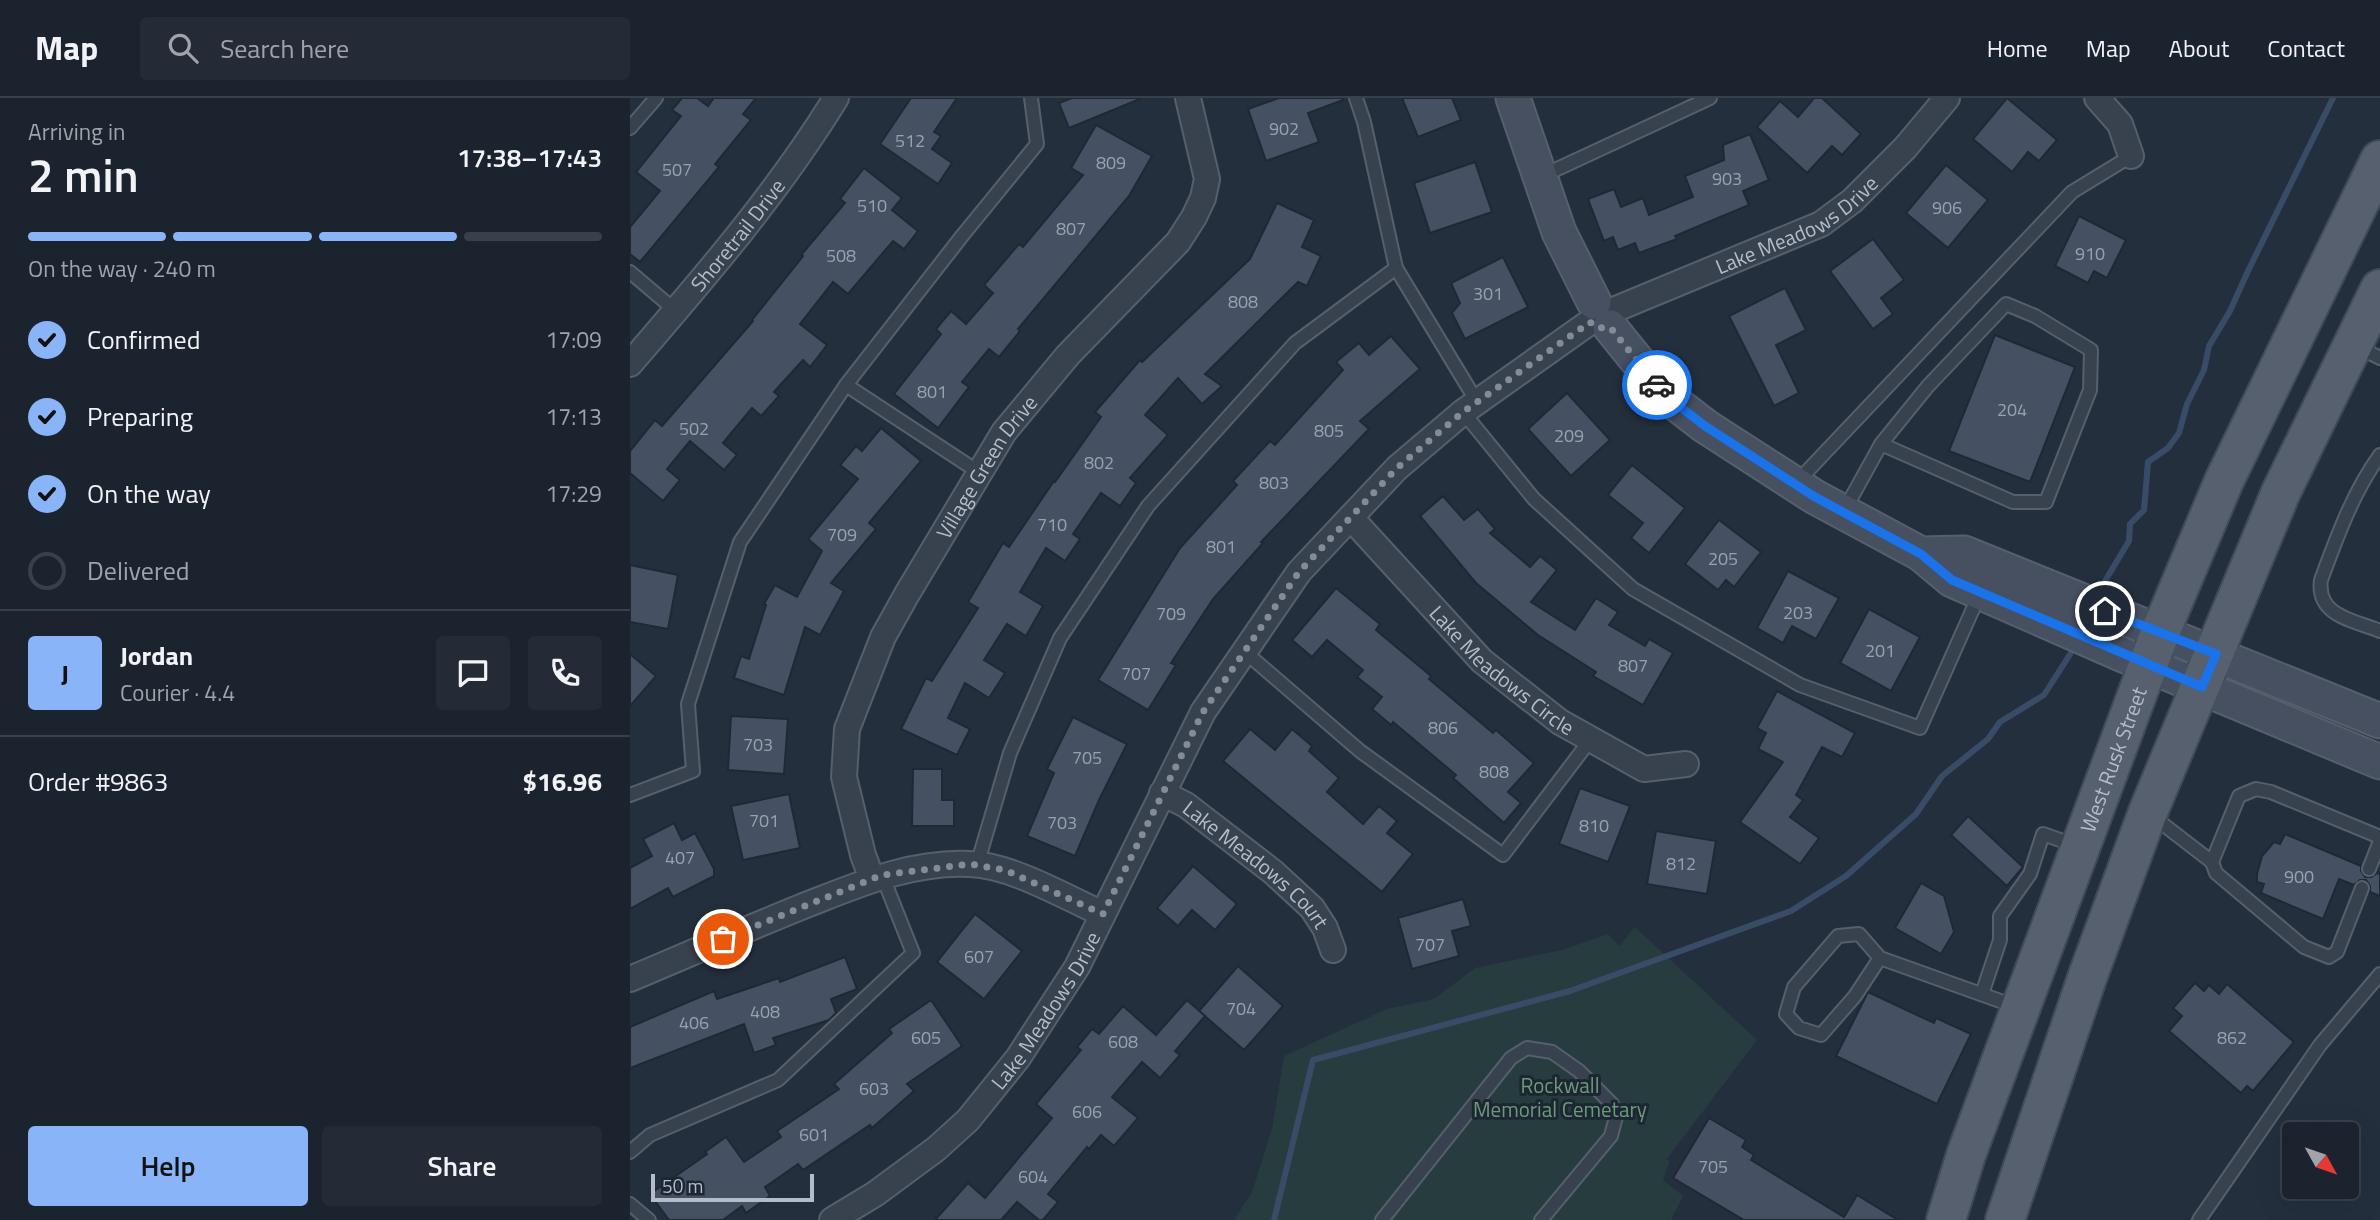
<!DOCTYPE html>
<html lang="en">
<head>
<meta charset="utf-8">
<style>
  :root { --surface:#1b232e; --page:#242b36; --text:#f1f3f6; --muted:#a0a4aa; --line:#39404a; --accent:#8ab4f8 }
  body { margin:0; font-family:"Titillium Web",sans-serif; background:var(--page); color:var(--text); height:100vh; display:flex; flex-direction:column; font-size:26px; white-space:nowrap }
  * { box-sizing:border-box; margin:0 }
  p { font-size:23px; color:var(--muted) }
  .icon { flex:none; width:38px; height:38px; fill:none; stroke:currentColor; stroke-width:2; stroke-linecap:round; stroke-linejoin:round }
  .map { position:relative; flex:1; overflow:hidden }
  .panel { display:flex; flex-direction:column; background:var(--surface); width:630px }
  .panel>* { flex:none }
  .needle { width:46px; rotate:130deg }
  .tools { position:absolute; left:1652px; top:1024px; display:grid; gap:14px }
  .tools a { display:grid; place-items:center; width:77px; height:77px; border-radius:7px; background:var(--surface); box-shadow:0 7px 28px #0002,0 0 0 2px var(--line); font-size:35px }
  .scale { position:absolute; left:21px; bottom:18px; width:163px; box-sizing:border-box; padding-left:7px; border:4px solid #b4bcc9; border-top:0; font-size:19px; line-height:24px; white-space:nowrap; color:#b4bcc9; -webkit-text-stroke:5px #1d2633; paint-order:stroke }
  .pin { position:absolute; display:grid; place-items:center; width:60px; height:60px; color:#fff; margin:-30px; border:4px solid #fff; border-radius:50%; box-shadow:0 2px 7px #0007 }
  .courier { position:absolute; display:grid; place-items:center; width:70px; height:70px; margin:-35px; border:5px solid #1a73e8; border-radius:50%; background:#fff; color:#222; box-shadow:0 2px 9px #0007 }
  .summary em { font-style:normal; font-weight:600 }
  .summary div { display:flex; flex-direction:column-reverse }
  .summary { display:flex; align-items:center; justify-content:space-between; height:119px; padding:0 28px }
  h1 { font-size:46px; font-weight:600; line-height:52px }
  .bar { display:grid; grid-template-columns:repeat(4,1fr); gap:10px 7px; align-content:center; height:84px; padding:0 28px }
  .bar i { height:9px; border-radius:5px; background:var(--line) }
  .bar .current { background:var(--accent) }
  .bar p { grid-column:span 4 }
  .line { display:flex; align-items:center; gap:18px; padding:0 28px; border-top:2px solid var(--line) }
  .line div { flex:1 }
  .round { display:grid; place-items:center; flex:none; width:74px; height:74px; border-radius:7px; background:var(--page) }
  ol { padding:0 28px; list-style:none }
  li { display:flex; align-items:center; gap:21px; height:77px }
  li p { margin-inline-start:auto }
  li .icon { padding:7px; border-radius:50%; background:var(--accent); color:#111; stroke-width:4 }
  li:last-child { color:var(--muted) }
  li i { width:38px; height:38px; border:4px solid var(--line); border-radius:50% }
  .primary-button { display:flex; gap:14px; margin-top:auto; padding:14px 28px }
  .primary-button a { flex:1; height:80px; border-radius:7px; background:var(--accent); color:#111; font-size:28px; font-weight:600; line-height:80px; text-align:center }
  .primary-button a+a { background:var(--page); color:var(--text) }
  header { display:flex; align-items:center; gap:42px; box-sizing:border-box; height:98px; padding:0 35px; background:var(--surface); border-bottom:2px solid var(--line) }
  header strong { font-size:33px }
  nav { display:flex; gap:38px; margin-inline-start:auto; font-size:24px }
  .search { width:490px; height:63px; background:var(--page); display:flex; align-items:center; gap:18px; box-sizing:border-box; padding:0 24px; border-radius:7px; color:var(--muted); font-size:26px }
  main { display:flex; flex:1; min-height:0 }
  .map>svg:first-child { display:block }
  .green { fill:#263c3f }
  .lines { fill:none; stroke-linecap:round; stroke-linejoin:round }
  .stream { stroke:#394c67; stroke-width:6 }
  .building { fill:#455162; stroke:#1f2835; stroke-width:2 }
  .lane-casing { stroke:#565f6c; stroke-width:16 }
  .street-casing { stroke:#565f6c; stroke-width:28 }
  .secondary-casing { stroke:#565f6c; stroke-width:37 }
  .primary-casing { stroke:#414a57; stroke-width:42 }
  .lane { stroke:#38414e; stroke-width:12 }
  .street { stroke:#38414e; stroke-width:24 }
  .secondary { stroke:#465061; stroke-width:33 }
  .primary { stroke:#56606e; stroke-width:38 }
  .done { stroke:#828b98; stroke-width:7; stroke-dasharray:0 12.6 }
  .route { stroke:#1a73e8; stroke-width:9 }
  .labels { text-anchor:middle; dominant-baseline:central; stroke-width:6; stroke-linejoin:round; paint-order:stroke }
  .number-label { font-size:18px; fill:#98a1af }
  .street-label { font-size:21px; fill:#b4bcc9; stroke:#1d2633 }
  .park-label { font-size:21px; fill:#6b9a76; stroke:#1d2633 }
</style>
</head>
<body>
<header>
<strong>Map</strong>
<div class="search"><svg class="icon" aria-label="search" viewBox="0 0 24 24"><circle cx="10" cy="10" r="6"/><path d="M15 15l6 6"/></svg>Search here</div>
<nav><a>Home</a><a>Map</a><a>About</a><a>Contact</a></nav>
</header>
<main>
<section class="panel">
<div class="summary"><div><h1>2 min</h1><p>Arriving in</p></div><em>17:38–17:43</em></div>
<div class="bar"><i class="current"></i><i class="current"></i><i class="current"></i><i></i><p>On the way · 240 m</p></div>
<ol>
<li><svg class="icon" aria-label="check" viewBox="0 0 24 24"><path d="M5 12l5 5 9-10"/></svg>Confirmed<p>17:09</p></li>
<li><svg class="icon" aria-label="check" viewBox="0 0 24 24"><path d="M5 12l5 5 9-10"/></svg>Preparing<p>17:13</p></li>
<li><svg class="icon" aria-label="check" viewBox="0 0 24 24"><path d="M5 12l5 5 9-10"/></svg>On the way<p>17:29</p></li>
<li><i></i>Delivered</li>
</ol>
<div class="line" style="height:126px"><b class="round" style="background:var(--accent);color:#111">J</b><div><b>Jordan</b><p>Courier · 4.4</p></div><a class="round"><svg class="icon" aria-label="chat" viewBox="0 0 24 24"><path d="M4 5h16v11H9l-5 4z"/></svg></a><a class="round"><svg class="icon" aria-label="phone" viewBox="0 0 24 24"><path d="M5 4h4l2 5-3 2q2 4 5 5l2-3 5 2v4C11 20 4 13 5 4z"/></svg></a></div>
<div class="line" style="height:91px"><div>Order #9863</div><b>$16.96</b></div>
<div class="primary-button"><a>Help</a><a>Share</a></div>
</section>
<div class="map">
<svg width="1750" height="1122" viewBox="0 0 1750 1122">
  <rect width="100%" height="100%" fill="#242f3e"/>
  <path class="green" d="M1005,829L1127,942L1036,1062L1040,1063L1033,1082L1053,1098L1041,1122H604L622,1094L642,1031L654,958L757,911L804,901L845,870L932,852L978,836L989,848Z"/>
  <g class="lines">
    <g class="stream">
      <path d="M1466,498L1499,443L1500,426L1514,412L1518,364L1538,350L1549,335L1557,306L1574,272L1579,248L1600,213L1618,173L1703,0"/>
      <path d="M644,1122L683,962L940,893L1161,813L1216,778L1286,716L1312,678L1358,641L1370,624L1414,597L1446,547"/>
    </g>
  </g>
  <g class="building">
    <path d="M52,0H67L78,8L84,0H126L113,16L121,22L85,66L89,69L10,164L0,156V129L30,93L6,74L51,18L42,12Z"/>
    <path d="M281,0H327L304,34L311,38L302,51L322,65L308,86L250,46Z"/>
    <path d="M442,0H510V1L439,30L429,5Z"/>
    <path d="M649,0H712L713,2L678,15L689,44L636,63L618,11Z"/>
    <path d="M772,0H822L831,22L788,39Z"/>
    <path d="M1184,0H1192L1231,36L1212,57L1202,48L1177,75L1127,29L1150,3L1168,19Z"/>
    <path d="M1377,0L1427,42L1409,63L1398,54L1382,74L1343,41Z"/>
    <path d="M466,27L522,58L499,98L388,231L390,233L369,259L359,251L332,284L339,289L308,330L264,296L311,236L306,231L321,213L336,226L363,195L354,187L389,146L393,149L453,77L441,70Z"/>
    <path d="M1120,36L1139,82L1113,93L1119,107L1045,138L1047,141L1009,155L1005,145L988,152L983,139L974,143L958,101L984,91L991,109L1013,100L1019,117L1063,99L1055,78L1094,62L1093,47Z"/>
    <path d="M845,64L862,114L800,135L784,85Z"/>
    <path d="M1316,67L1358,102L1318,150L1276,115Z"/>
    <path d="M234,70L272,100L262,112L288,133L274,151L263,143L218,196L203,184L170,226L197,247L180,269L173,262L144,294L149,298L131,318L122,310L93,345L107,357L94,372L60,343L37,371L50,382L33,403L0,375V353L25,322L32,328L123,223L122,222L173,158L171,157L215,105L210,101Z"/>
    <path d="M647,105L684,122L672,149L691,158L677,188L668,184L575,276L592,288L572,306L548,280L515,317L538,337L500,380L506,385L490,408L471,395L443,436L450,441L435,463L416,450L390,494L413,508L396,538L377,526L354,562L375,575L359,600L335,585L318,620L340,631L327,657L271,631L296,580L302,583L348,510L338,504L373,445L379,449L424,383L425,384L471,319L465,314L510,262L512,264L620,161Z"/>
    <path d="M1449,118L1496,142L1477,180L1464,173L1458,185L1425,168Z"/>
    <path d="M1243,141L1274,182L1251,200L1263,216L1243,231L1200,173Z"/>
    <path d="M873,159L898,209L835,241L822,215L830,205L821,185Z"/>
    <path d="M1155,190L1176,232L1146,247L1169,295L1144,308L1099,218Z"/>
    <path d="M1365,237L1445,269L1400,384L1319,353Z"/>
    <path d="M761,238L790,271L730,323L739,331L631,444L633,445L583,501L541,565L546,567L518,612L468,582L550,450L607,387L603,383L640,343L645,347L713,272L706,264L729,245L739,257Z"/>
    <path d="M937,295L980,342L941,378L898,331Z"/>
    <path d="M251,330L291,363L239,425L246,431L201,485L214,493L190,537L175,529L154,597L104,580L111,558L119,561L136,507L134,506L145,487L167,499L192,453L178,441L228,381L210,367L226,348L232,353Z"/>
    <path d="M1002,367L1055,410L1019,455L1001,440L1013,425L978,397Z"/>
    <path d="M813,398L834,422L848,411L865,431L860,435L900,469L910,458L927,472L901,504L945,532L966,500L988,514L979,527L1015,548L1019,541L1043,555L1013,607L963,578L966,574L908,537L846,485L790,418Z"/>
    <path d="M1089,422L1131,454L1104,489L1096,482L1088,492L1055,466Z"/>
    <path d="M0,467L48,477L38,531L0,524Z"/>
    <path d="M1158,473L1209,500L1186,541L1162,528L1153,545L1127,530Z"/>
    <path d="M706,490L750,526L746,532L801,578L799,581L863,635L866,632L904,665L878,694L891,705L874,725L823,680L826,677L763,624L761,627L742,611L752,599L727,579L733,572L697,542L682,559L662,542Z"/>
    <path d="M1239,511L1290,539L1261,593L1210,565Z"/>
    <path d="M0,556L26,578L0,608Z"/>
    <path d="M1147,593L1225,635L1212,659L1192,649L1166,697L1173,702L1160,719L1189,740L1170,766L1110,724L1153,664L1128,651L1136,635L1127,630Z"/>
    <path d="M101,618L158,621L154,676L98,672Z"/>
    <path d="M443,619L497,646L469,702L445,758L397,738L424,675L417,671Z"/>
    <path d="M620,631L645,652L662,631L682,648L679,653L709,680L697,694L733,726L749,708L767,723L757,735L783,756L752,794L593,663Z"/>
    <path d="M283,671H312V702H324V728H282Z"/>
    <path d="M950,690L1000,708L978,764L929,746Z"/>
    <path d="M159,696L170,750L113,762L101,708Z"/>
    <path d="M1338,718L1393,769L1377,788L1321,737Z"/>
    <path d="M44,725L52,742L65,735L84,771V778L43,799L38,790L0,811V770L22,758L13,741Z"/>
    <path d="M1026,733L1086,743L1077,796L1017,786Z"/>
    <path d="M1655,736L1731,768V773L1735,779H1741L1747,775L1750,776V798L1740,794V788L1736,782H1730L1724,787L1709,781L1693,821L1631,795L1634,786L1627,784V776L1632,758L1644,744L1650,746Z"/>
    <path d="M563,768L607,806L585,832L562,812L548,828L527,810Z"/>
    <path d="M1291,785L1314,798L1324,834L1311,856L1265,830Z"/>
    <path d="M833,801L841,828L822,833L829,858L782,871L768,820Z"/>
    <path d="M345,816L392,853L354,901L307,864Z"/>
    <path d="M215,859L227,891L201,901L206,915L199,922L143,940L146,947L124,955L114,926L0,970V929L84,893L87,901L149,880L150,884Z"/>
    <path d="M608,868L653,908L614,952L569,913Z"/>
    <path d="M1565,885L1574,893L1579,887L1589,896L1597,886L1664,944L1623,993L1617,988L1611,995L1539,933L1552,918L1543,910Z"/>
    <path d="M1238,894L1304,925L1306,920L1341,936L1307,1006L1206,958Z"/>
    <path d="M301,902L332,948L277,986L284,993L242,1030L240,1027L173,1072L168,1066L135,1089L140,1098L116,1115L112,1108L93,1122H39L20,1096L77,1056L75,1054L96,1039L114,1064L151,1039L147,1033L209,991L204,986L262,935L259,931Z"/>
    <path d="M557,902L575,918L545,953L550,957L530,980L512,964L482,999L508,1020L484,1048L471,1037L459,1051L457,1049L418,1096L428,1104L413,1122H409L387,1104L371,1122H305L338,1085L355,1100L422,1020L406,1006L451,952L447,949L462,931L469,936L493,908L526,937Z"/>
    <path d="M1079,1020L1116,1042L1112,1049L1124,1057L1121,1062L1214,1119L1227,1097L1268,1122H1114L1043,1080Z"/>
  </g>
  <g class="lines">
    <g class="lane-casing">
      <g id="lane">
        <path d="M726,0L734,24L766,170"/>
        <path d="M0,30L26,0"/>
        <path d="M910,79L1080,0"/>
        <path d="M0,174L46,213"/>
        <path d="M1726,248L1750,260"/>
        <path d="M216,287L332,138L407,46L401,0"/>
        <path d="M833,314L904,401L1003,491L1170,587L1290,630L1350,495"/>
        <path d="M1750,357C1723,394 1707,439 1691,482C1686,518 1723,522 1750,533"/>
        <path d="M1167,384L1442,94L1501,58"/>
        <path d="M1214,413L1251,346L1298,288L1376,206L1405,218L1461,252L1460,292L1416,404H1383L1251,346"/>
        <path d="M615,554L730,653L873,757L961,641"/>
        <path d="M0,697L63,673L58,606L110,444L216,287L350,375"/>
        <path d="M1521,717L1582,764L1609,698L1626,691L1641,694L1750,739"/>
        <path d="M1582,764L1586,775L1674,849L1699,859L1707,854L1732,790"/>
        <path d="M347,767L380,655L430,540L518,408L665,245L766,170L847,304"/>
        <path d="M1739,771L1750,743"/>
        <path d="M1250,860L1229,836L1208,838L1164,889L1156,916L1169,930L1191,937L1225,898L1250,860L1387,909"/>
        <path d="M1352,896L1370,842V818L1400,776L1413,736L1447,748"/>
        <path d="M0,1054L20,1037L148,982L283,855L252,777"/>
        <path d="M0,1106L19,1122"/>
        <path d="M752,1122L881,960L897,950L922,954L949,973L982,1006L986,1019L981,1038L911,1122"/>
        <path d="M1569,1122L1690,947L1750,876"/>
      </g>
    </g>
    <g class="street-casing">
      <g id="street">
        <path d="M1467,0L1490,26L1501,58"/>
        <path id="s1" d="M986,211L1191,126L1222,103L1275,50L1317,0"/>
        <path id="s2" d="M0,266C73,181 147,96 206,0"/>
        <path id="s3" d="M721,420L852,563L930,624L1014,671L1056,666"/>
        <path id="s4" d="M532,695L556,707L643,774L682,810L695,830L703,852"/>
        <path id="s5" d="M242,781L233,757L214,679L217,631L253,539L277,496L374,334L438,257L548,144L564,119L573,100L577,81L558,0"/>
        <path d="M0,881C57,857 114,832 171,809C225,788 280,763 340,766C381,767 435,799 473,816"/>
        <path id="s6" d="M202,1122L245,1096L306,1051L338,1022L388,960L447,869L573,614L669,474L767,370L833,314L960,224"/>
      </g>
    </g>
    <g class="secondary-casing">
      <g id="secondary">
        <path d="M883,0L929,134L964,204"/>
        <path d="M980,229L1026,286L1040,301L1075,328L1185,399L1291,456L1322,482L1491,556L1750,664"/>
        <path d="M1291,456L1334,455L1750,623"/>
      </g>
    </g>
    <g class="primary-casing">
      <g id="primary">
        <path id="s7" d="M1316,1122L1336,1057L1530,535L1594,383L1750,62"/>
        <path d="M1375,1122L1457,880L1518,714L1651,394L1750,191"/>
      </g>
    </g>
    <use href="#lane" class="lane"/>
    <use href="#street" class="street"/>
    <use href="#secondary" class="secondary"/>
    <use href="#primary" class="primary"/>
  </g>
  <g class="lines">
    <path class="done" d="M93,841L252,777L340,766L375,772L473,816L573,614L669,474L767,370L833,314L960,224L967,230L980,229L1027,287"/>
    <path class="route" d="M1027,287L1040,301L1075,328L1185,399L1291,456L1322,482L1572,589L1586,556L1475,513"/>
  </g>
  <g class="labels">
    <g class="number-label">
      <text x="654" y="30">902</text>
      <text x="280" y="42">512</text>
      <text x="481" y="64">809</text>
      <text x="47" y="71">507</text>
      <text x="1097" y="80">903</text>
      <text x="242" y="107">510</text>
      <text x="1317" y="109">906</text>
      <text x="441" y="130">807</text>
      <text x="1460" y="155">910</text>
      <text x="211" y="157">508</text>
      <text x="858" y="195">301</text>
      <text x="613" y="203">808</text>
      <text x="302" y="293">801</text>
      <text x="1382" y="311">204</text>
      <text x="64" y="330">502</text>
      <text x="699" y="332">805</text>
      <text x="939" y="337">209</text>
      <text x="469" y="364">802</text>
      <text x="644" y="384">803</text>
      <text x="422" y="426">710</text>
      <text x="212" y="436">709</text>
      <text x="591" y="448">801</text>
      <text x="1093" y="460">205</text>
      <text x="1168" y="514">203</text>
      <text x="541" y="515">709</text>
      <text x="1250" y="552">201</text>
      <text x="1003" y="567">807</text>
      <text x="506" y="575">707</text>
      <text x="813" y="629">806</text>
      <text x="128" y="646">703</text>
      <text x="457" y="659">705</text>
      <text x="864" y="673">808</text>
      <text x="134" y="722">701</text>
      <text x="432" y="724">703</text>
      <text x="964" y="727">810</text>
      <text x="50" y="759">407</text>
      <text x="1051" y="765">812</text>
      <text x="1669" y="778">900</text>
      <text x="800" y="846">707</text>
      <text x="349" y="858">607</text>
      <text x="611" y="910">704</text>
      <text x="135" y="913">408</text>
      <text x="64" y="924">406</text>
      <text x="296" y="939">605</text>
      <text x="1602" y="939">862</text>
      <text x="493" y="943">608</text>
      <text x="244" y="990">603</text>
      <text x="457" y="1013">606</text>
      <text x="184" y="1036">601</text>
      <text x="1083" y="1068">705</text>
      <text x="403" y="1078">604</text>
    </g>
    <g class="street-label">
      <text stroke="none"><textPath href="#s1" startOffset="200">Lake Meadows Drive</textPath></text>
      <text stroke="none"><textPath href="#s2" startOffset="168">Shoretrail Drive</textPath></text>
      <text stroke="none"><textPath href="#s5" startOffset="452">Village Green Drive</textPath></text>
      <text stroke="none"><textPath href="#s3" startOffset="215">Lake Meadows Circle</textPath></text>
      <text stroke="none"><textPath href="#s7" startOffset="490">West Rusk Street</textPath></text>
      <text stroke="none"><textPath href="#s4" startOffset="119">Lake Meadows Court</textPath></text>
      <text stroke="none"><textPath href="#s6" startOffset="304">Lake Meadows Drive</textPath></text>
    </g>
    <g class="park-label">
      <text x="930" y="987">Rockwall<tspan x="930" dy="24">Memorial Cemetary</tspan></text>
    </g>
  </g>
</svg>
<div class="tools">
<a><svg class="needle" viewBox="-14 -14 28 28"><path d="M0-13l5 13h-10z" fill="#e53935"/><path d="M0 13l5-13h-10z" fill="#a0a4aa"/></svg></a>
</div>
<div class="scale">50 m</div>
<div class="pin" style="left:93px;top:841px;background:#ea580c"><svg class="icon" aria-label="bag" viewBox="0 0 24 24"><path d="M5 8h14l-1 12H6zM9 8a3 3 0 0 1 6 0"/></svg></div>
<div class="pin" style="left:1475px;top:513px;background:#1f2937"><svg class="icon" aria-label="home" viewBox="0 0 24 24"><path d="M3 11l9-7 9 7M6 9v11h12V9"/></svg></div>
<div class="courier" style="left:1027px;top:287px"><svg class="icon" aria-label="car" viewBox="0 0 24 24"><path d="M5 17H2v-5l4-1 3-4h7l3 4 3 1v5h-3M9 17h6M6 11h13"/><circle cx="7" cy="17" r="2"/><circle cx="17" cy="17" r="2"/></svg></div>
</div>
</main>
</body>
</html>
